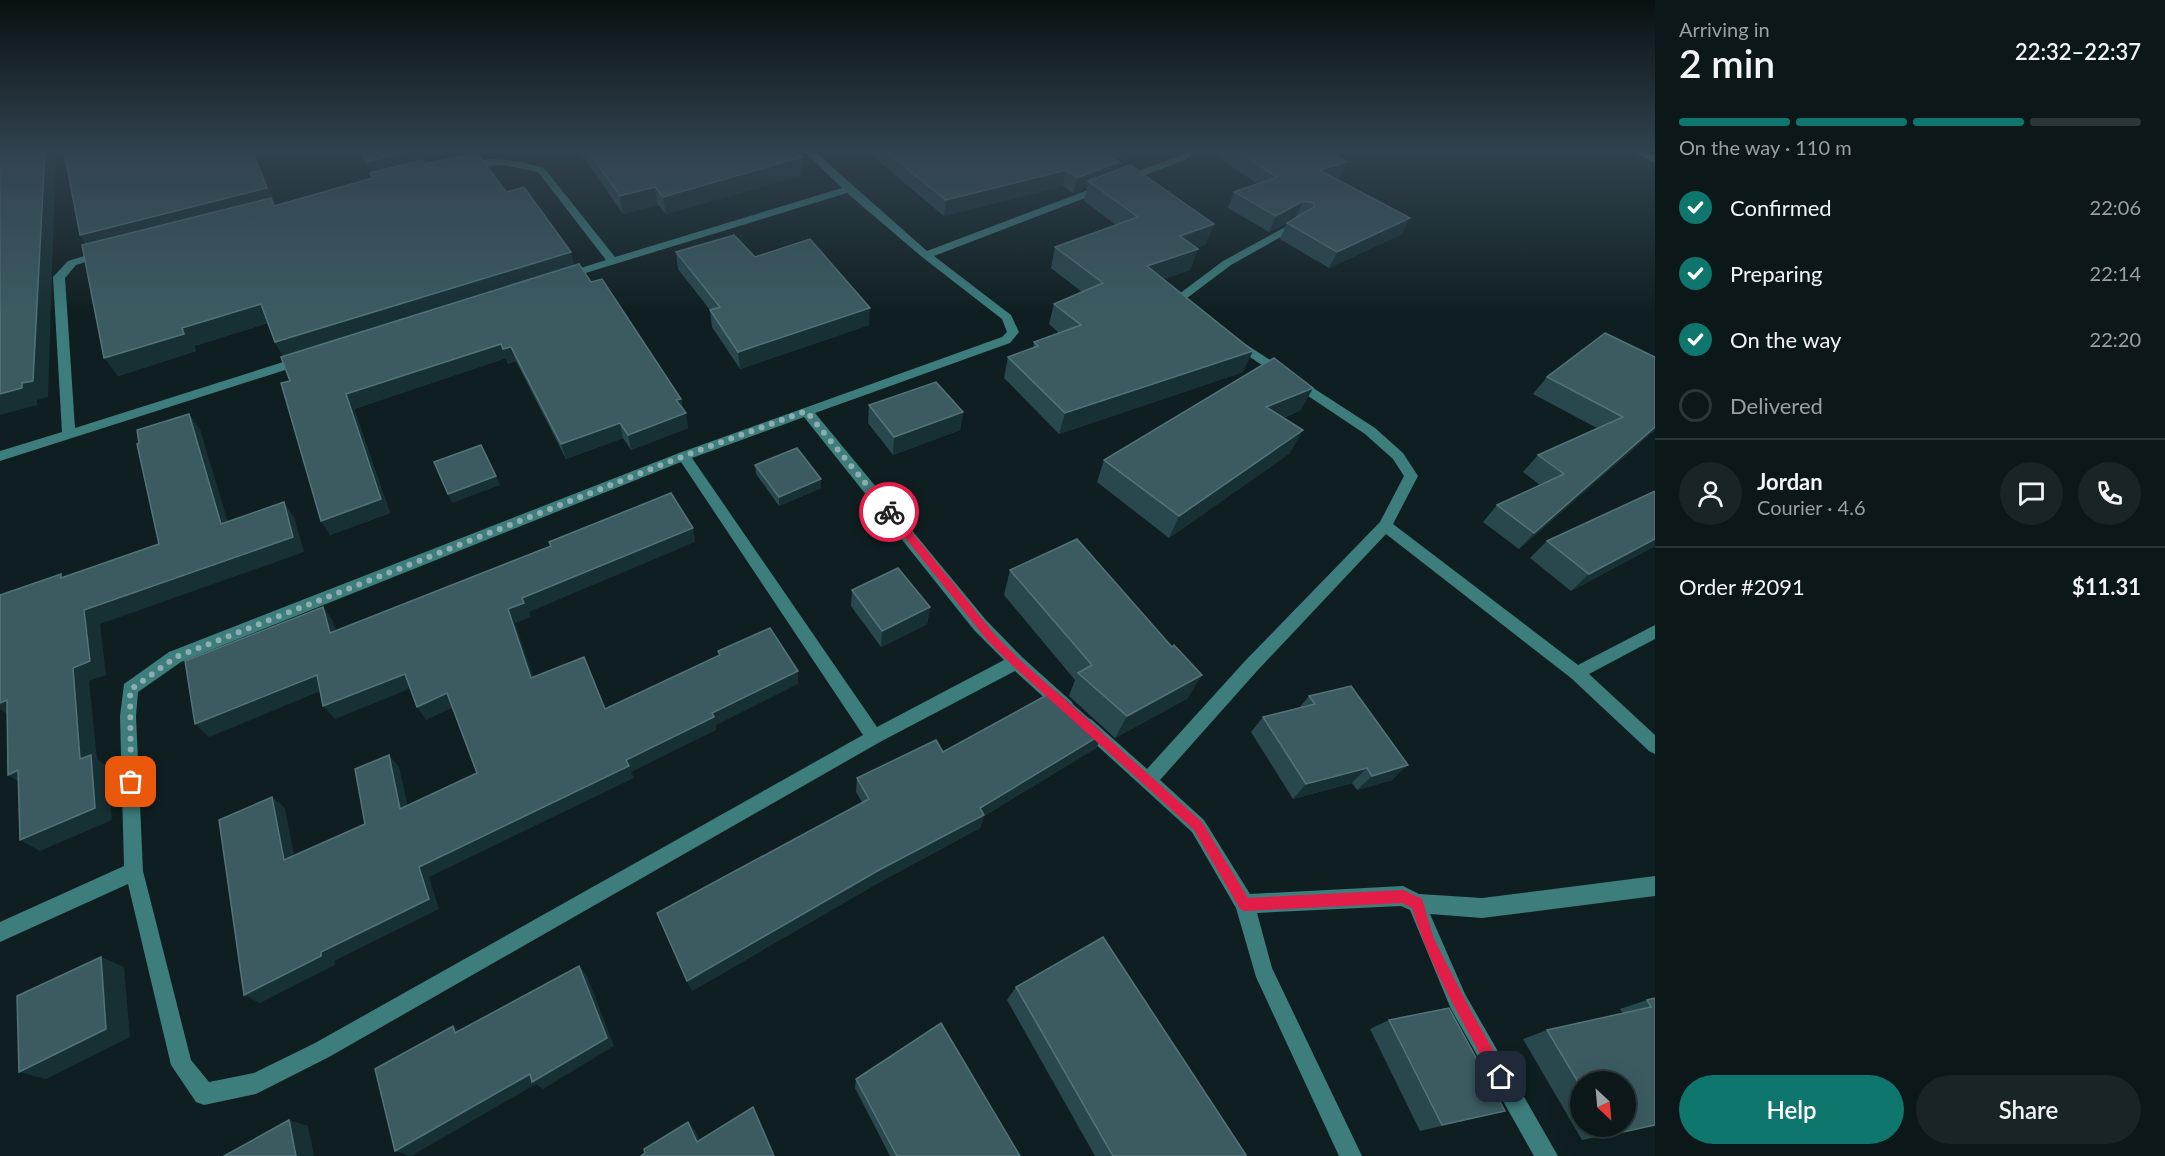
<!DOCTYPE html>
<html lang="en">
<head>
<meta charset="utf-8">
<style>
  :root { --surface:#0b1719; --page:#192426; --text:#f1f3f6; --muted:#9a9fa2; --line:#2b3638; --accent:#0f766e }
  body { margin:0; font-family:Lato,sans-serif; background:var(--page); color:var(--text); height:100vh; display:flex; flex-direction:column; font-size:22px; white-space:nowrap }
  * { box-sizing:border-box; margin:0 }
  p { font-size:20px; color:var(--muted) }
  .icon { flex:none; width:33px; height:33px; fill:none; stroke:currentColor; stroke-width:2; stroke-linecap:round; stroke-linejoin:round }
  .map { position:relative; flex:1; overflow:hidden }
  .sheet { display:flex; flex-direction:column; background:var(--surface); width:510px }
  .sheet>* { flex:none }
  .needle { width:39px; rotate:154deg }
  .buttons { position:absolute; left:1570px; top:1071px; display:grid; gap:12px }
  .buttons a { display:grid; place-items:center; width:66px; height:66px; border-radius:50%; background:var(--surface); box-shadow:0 6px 24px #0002,0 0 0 2px var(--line); font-size:30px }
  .pin { position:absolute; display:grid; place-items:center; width:51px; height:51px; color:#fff; margin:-26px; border-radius:12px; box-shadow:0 3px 9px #0006 }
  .courier { position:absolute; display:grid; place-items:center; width:60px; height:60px; margin:-30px; border:4px solid #e11d48; border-radius:50%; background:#fff; color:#222; box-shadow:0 2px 8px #0007 }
  .headline em { font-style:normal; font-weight:600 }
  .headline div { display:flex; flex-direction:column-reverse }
  .headline { display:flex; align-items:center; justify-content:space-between; height:102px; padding:0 24px }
  h1 { font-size:39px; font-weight:600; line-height:45px }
  .bar { display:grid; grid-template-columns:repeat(4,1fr); gap:9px 6px; align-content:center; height:72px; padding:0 24px }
  .bar i { height:8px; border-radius:4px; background:var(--line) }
  .bar .selected { background:var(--accent) }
  .bar p { grid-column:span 4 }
  .line { display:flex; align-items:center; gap:15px; padding:0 24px; border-top:2px solid var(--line) }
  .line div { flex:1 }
  .round { display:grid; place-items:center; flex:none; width:63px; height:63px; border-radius:32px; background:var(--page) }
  ol { padding:0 24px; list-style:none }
  li { display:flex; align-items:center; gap:18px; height:66px }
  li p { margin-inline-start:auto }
  li .icon { padding:6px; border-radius:50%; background:var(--accent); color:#fff; stroke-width:4 }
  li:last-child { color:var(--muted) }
  li i { width:33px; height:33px; border:3px solid var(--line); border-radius:50% }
  .action { display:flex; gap:12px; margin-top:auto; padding:12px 24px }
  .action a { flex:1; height:69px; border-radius:36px; background:var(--accent); color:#fff; font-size:24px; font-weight:600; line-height:69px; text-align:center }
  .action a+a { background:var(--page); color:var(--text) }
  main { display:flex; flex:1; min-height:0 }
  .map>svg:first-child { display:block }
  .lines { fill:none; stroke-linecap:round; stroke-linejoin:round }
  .minor { fill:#3d7d7c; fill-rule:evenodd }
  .wall { fill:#29484e; fill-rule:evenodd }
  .shaded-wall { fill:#173034 }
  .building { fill:#3b5b61; stroke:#527479; stroke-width:1.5 }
  .route { fill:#e11d48 }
  .done { stroke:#8dadaf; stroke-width:6; stroke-dasharray:0 10.8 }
</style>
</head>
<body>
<main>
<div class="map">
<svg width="1655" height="1156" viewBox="0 0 1655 1156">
  <rect width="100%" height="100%" fill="#0f1f21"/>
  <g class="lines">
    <g class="minor">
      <path d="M804,151H814L927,251L1181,155L1184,151H1193L1187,159L934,256L1011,315L1019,332L1010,343L815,413L986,620L1022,657L1072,702L1074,707L1072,712L1066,714L1060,712L1015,671L880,742L329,1057L256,1094L204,1105L196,1102L171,1065L128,884L0,942V922L124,866L120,716L124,684L169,652L679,453L1002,337L1007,332L1002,319L922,257L847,193L566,279L562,278V274L606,260L538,172L503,165L465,167L460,164L465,161L494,159L522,162L544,168L615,257L842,188ZM804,417L974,630L1004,660L877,727L692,458ZM681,462L863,735L315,1043L254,1073L209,1082L191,1060L143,871L136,716L138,692L181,662Z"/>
      <path d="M1632,151H1644L1655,156V163Z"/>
      <path d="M1300,219L1304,220V224L1231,265L1187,298L1196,309L1194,311H1186L1175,297L1223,261Z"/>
      <path d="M104,250L109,253L108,255L76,265L65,278L75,428L299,357H307L309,360L307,363L0,461V451L62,432L53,277L68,261Z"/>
      <path d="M1236,338L1375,428L1403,453L1418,476L1393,524L1578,665L1655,625V639L1589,674L1655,735V754L1649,751L1571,678L1386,534L1257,671L1160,780L1204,820L1250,894L1403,886L1419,894L1482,898L1655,876V896L1482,918L1430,914L1465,994L1558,1156H1534L1451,1009L1410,910L1401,906L1257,913L1272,968L1362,1156H1339L1256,977L1236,908L1192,832L1080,730L1078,725L1080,720L1086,717L1092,720L1147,769L1245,661L1380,522L1404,476L1393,459L1365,434L1232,345V339Z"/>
    </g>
  </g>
  <g class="wall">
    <path d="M362,151H418L421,160L424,164L506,192L574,266L591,282L681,399L683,409L688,428L631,450L623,438L566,459L516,361L508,364L506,358L354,409L390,513L330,535L283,356L275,342L268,323L194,346L196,351L118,376L86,244L80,235L276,205L275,206L373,178Z"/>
    <path d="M579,151H795L802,157V175L666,214L658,205L623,214Z"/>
    <path d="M866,151H1153L1117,165L1116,171L1206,244L1196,248L1198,249L1190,270L1163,279L1243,372L1059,434L1004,378L1008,357L1033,348L1034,342L1059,333L1049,324L1054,304L1082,292L1051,268L1055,247L1116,225L1084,201L1087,188L1073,193L1063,186L944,216Z"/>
    <path d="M1208,151H1330L1347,162L1340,177L1335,179L1402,234L1329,268L1280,239L1287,223L1297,217L1269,232L1228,208L1234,192L1258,184Z"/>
    <path d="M676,252L755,257L869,325L740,369L712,327L710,310L678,269Z"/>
    <path d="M1547,377L1655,430L1519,549L1483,522L1497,505L1540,485L1523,472L1538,455L1597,428L1533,394Z"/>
    <path d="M869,405L963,412L960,430L893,455L868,423Z"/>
    <path d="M1301,410L1283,418L1290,453L1169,538L1097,482L1104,460Z"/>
    <path d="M755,465L821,479V488L779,506L756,474Z"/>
    <path d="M1547,541L1655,546L1571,591L1530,558Z"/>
    <path d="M1010,570L1188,698L1115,738L1069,696L1075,680L1004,595Z"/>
    <path d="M852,590L930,607L927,624L881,647L851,606Z"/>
    <path d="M1309,696L1392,780L1357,790L1352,783L1293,799L1251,732L1263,717L1299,708Z"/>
    <path d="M1104,733L1096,748L984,816L980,828L878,883L692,991L862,802L856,792L857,778L943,752Z"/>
    <path d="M1016,987L1244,1156H1095L1007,1000Z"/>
    <path d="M1655,998V1125L1582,1140L1523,1039L1547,1030L1623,1013L1620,1009L1647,1000ZM1581,1082H1626V1126H1581Z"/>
    <path d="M1389,1020L1505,1111L1420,1131L1370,1029Z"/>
    <path d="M856,1079L1020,1156H890L855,1088Z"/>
  </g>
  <g class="shaded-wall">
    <path d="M45,151H56L48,397L37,400V405L0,415V394L22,383Z"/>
    <path d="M252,151H254L276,205H275L280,215L92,252L80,235Z"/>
    <path d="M408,151H418L423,167L374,180L366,162Z"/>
    <path d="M1115,151H1153L1117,165L1114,178L1088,181L1087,188L1073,193L1077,178L1107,154Z"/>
    <path d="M802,157V175L666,214L663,197Z"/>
    <path d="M1347,162L1340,177L1312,186L1319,170Z"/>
    <path d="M1066,170L1063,186L944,216L946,200Z"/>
    <path d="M655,187L658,205L623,214L620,196Z"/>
    <path d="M1303,201L1296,217L1269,232L1276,216Z"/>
    <path d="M1410,218L1402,234L1329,268L1337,252Z"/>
    <path d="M1214,224L1206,244L1173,257L1180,236Z"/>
    <path d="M1198,249L1190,270L1141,286L1147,266Z"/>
    <path d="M571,252L575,269L285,360L275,342Z"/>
    <path d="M261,304L271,322L194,346L196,351L118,376L104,358L182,328Z"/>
    <path d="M870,308L869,325L740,369L738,352Z"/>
    <path d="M501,344L506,358L354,409L390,513L330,535L321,521L346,394Z"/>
    <path d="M511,347L516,361L508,364L503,349Z"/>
    <path d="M1253,351L1243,372L1059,434L1065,413Z"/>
    <path d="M1313,388L1301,410L1255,429L1266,407Z"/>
    <path d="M681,399L683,413L676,400Z"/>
    <path d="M963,412L960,430L893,455L894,437Z"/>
    <path d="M686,413L688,428L631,450L628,435Z"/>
    <path d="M189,414L200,429L233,539L221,524Z"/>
    <path d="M620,423L623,438L566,459L561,444Z"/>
    <path d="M1655,427V430L1519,549L1534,533Z"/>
    <path d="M1303,430L1290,453L1169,538L1179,516Z"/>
    <path d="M496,476L500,485L452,503L448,494Z"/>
    <path d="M821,479V488L779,506V497Z"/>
    <path d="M284,502L294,517L304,552L100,624L106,675L89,681L97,759L108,767L112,820L40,851L20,840L80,759L73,668L84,610Z"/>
    <path d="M693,528L695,542L529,612L531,617L515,623L538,691L531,678L508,609L522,598Z"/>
    <path d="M1655,539V546L1571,591L1589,574Z"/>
    <path d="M323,607L333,621L341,646L330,633Z"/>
    <path d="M930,607L927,624L881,647L882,631Z"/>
    <path d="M798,671V684L716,725V730L631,772L634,778L429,877L439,909L334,961L335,965L260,1003L244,995L321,952L419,867L626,760L712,713Z"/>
    <path d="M405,674L414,687L335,719L323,706Z"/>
    <path d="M317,675L328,688L209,737L195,724Z"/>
    <path d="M1202,675L1188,698L1115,738L1127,716Z"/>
    <path d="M447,693L456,706L426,720L417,707Z"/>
    <path d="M7,700L13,718L0,709V703Z"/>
    <path d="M1104,733L1096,748L984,816L980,828L878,883L692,991L687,981Z"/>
    <path d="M389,755L399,767L411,820L400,809Z"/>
    <path d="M1408,765L1392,780L1357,790L1372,776Z"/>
    <path d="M1367,768L1352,783L1293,799L1306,784Z"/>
    <path d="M18,770L27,787L8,775Z"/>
    <path d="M272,797L285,808L297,871L284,860Z"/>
    <path d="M101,957L124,967L130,1037L46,1079L19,1072Z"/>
    <path d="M579,966L587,976L614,1046L543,1089L536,1084L411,1156L395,1151Z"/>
    <path d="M453,1026L465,1035L455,1033Z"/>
    <path d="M289,1120L308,1126L314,1156H296Z"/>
    <path d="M688,1122L695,1130L703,1149L697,1142Z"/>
  </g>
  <g class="building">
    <path d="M0,151H45L33,381L22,383V388L0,394Z"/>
    <path d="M64,151H252L267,188L80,235Z"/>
    <path d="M362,151H408L366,162Z"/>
    <path d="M588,151H795L802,157L663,197L655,187L620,196Z"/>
    <path d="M885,151H1115L1107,154L1118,162L1077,178L1066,170L946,200Z"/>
    <path d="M1237,151H1330L1347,162L1319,170L1410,218L1337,252L1287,223L1314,207V203L1303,201L1276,216L1234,192L1277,177Z"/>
    <path d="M477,153L506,192L524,187L571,252L275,342L261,304L182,328L184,334L104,358L82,245L271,198L274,206L373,178L370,173L422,160L424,164Z"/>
    <path d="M1130,165L1214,224L1180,236L1198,249L1147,266L1253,351L1065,413L1008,357L1038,346L1034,342L1081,325L1054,304L1103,283L1055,247L1138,217L1088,181Z"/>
    <path d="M734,235L755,257L810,239L870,308L738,352L710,310L720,307L676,252Z"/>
    <path d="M579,264L591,282L602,279L681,399L676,400L686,413L628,435L620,423L561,444L511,347L503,349L501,344L346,394L381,499L321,521L281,383L290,381L281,357Z"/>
    <path d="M1605,333L1655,357V427L1534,533L1497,505L1564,474L1538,455L1623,417L1547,377Z"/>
    <path d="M1274,358L1313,388L1266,407L1303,430L1179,516L1104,460Z"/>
    <path d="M936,382L963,412L894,437L869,405Z"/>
    <path d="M189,414L221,524L284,502L293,537L84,610L90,661L73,668L80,759L91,755L95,808L20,840L18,770L8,775L7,700L0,703V595L61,574V578L159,544L137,444L139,443L137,430Z"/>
    <path d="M481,445L496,476L448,494L434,462Z"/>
    <path d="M797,448L821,479L779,497L755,465Z"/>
    <path d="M1655,491V539L1589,574L1547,541Z"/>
    <path d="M671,493L693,528L522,598L524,603L508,609L531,678L584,657L605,709L720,655L718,651L770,628L798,671L712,713L714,717L626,760L629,766L419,867L429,899L321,952V956L244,995L219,820L272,797L284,860L365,824L355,769L389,755L400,809L477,773L447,693L417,707L405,674L323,706L317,675L195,724L185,661L323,607L330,633L551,546L549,542Z"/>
    <path d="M1077,539L1172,647L1174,645L1202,675L1127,716L1078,673L1092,665L1010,570Z"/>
    <path d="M898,568L930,607L882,631L852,590Z"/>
    <path d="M1351,686L1408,765L1372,776L1367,768L1306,784L1263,717L1315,704L1309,696Z"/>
    <path d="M1056,690L1104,733L980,808L984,815L879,870L687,981L657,913L869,799L857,778L936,740L943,752Z"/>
    <path d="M1103,937L1246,1155L1244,1156H1113L1016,987Z"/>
    <path d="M101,957L106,1029L19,1072L17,996Z"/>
    <path d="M579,966L607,1038L532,1082L530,1074L395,1151L375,1069L453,1026L455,1033Z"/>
    <path d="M1655,998V1125L1610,1135L1605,1126H1626V1082H1581V1087L1547,1030L1651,1007L1647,1000Z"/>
    <path d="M1449,1008L1505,1111L1442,1125L1389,1020Z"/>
    <path d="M941,1023L1020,1156H897L856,1079Z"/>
    <path d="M753,1107L774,1156H641L645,1153L644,1149L688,1122L697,1142Z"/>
    <path d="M289,1120L296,1156H224Z"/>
  </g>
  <linearGradient id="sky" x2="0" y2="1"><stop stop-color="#081112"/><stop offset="0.48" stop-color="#31424e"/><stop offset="1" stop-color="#31424e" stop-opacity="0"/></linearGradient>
  <rect width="1655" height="313" fill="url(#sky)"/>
  <path class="route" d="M889,508L893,509L995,635L1019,659L1202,822L1248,898L1403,890L1422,899L1434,939L1472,1013L1506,1072L1508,1077L1506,1082L1501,1084L1496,1082C1465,1026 1431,970 1412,908L1402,903L1245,911L1240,909L1194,830L1012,665L988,641L886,514L885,512Z"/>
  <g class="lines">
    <path class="done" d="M131,782L130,690L176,657L684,456L806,411L889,512"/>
  </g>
</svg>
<div class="buttons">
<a><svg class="needle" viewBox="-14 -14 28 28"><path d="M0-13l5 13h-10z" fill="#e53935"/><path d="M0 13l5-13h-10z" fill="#9a9fa2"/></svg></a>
</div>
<div class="pin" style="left:131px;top:782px;background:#ea580c"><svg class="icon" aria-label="bag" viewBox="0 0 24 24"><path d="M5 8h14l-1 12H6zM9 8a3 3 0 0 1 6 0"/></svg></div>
<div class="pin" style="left:1501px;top:1077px;background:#1f2937"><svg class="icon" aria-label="home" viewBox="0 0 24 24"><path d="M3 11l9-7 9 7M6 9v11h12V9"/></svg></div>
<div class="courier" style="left:889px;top:512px"><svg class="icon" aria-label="bike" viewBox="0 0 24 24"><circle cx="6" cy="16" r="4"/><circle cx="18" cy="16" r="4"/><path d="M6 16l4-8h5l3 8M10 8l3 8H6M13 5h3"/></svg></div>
</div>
<section class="sheet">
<div class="headline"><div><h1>2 min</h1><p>Arriving in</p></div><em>22:32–22:37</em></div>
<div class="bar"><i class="selected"></i><i class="selected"></i><i class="selected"></i><i></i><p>On the way · 110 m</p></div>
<ol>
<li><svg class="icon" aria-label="check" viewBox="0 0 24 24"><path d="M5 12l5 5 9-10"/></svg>Confirmed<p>22:06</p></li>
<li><svg class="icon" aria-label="check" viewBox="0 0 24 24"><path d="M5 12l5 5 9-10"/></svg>Preparing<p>22:14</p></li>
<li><svg class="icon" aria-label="check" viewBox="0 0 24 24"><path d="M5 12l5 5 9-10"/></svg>On the way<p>22:20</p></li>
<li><i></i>Delivered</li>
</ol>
<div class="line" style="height:108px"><a class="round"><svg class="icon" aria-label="person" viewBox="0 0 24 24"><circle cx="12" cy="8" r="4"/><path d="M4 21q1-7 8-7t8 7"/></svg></a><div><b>Jordan</b><p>Courier · 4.6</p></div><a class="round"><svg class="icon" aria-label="chat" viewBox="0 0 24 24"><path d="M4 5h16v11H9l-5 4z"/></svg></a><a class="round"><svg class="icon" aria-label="phone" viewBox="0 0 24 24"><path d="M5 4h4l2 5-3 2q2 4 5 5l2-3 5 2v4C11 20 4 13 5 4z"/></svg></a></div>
<div class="line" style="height:78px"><div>Order #2091</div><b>$11.31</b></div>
<div class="action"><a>Help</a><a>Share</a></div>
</section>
</main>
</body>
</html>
